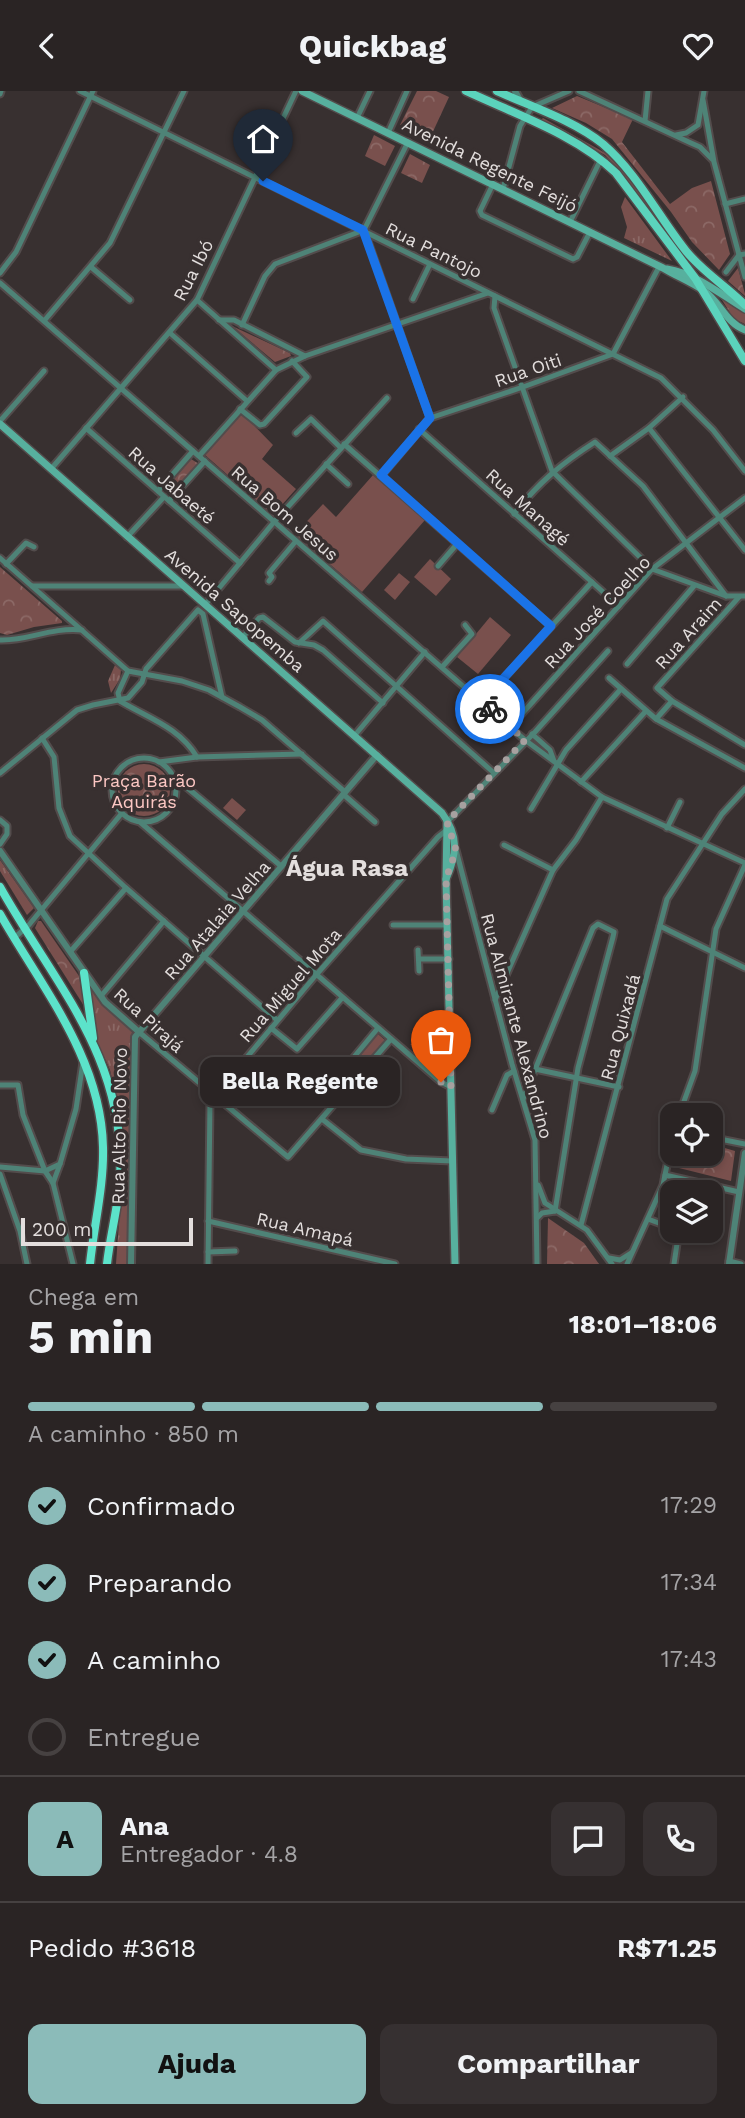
<!DOCTYPE html>
<html lang="pt">
<head>
<meta charset="utf-8">
<style>
  :root { --surface:#2a2424; --page:#363031; --text:#f1f3f6; --muted:#a5a4a6; --line:#464141; --accent:#8bbbb9 }
  body { margin:0; font-family:"Work Sans",sans-serif; background:var(--page); color:var(--text); height:100vh; display:flex; flex-direction:column; font-size:26px; white-space:nowrap }
  * { box-sizing:border-box; margin:0 }
  p { font-size:23px; color:var(--muted) }
  .icon { flex:none; width:38px; height:38px; fill:none; stroke:currentColor; stroke-width:2; stroke-linecap:round; stroke-linejoin:round }
  .map { position:relative; height:1173px; overflow:hidden }
  .panel { display:flex; flex-direction:column; background:var(--surface); flex:1 }
  .panel>* { flex:none }
  .fabs { position:absolute; left:660px; top:1012px; display:grid; gap:14px }
  .fabs a { display:grid; place-items:center; width:63px; height:63px; border-radius:14px; background:var(--surface); box-shadow:0 4px 10px #0003,0 0 0 2px var(--line); font-size:35px }
  .scale { position:absolute; left:21px; bottom:18px; width:172px; box-sizing:border-box; padding-left:7px; border:4px solid #e3dedd; border-top:0; font-size:19px; line-height:24px; white-space:nowrap; color:#e3dedd; -webkit-text-stroke:5px #383030; paint-order:stroke }
  .pin { position:absolute; display:grid; place-items:center; width:60px; height:60px; color:#fff; margin:-72px -30px; border-radius:50% 50% 50% 0; rotate:-45deg; box-shadow:0 0 7px #0007 }
  .pin .icon { rotate:45deg }
  .courier { position:absolute; display:grid; place-items:center; width:70px; height:70px; margin:-35px; border:5px solid #1a73e8; border-radius:50%; background:#fff; color:#222; box-shadow:0 2px 9px #0007 }
  .bubble { position:absolute; height:49px; border-radius:14px; background:var(--surface); box-shadow:0 4px 10px #0003,0 0 0 2px var(--line); font-size:23px; font-weight:700; line-height:49px; text-align:center }
  .summary em { font-style:normal; font-weight:700 }
  .summary div { display:flex; flex-direction:column-reverse }
  .summary { display:flex; align-items:center; justify-content:space-between; height:119px; padding:0 28px }
  h1 { font-size:46px; font-weight:700; line-height:52px }
  .bar { display:grid; grid-template-columns:repeat(4,1fr); gap:10px 7px; align-content:center; height:84px; padding:0 28px }
  .bar i { height:9px; border-radius:5px; background:var(--line) }
  .bar .selected { background:var(--accent) }
  .bar p { grid-column:span 4 }
  .line { display:flex; align-items:center; gap:18px; padding:0 28px; border-top:2px solid var(--line) }
  .line div { flex:1 }
  .round { display:grid; place-items:center; flex:none; width:74px; height:74px; border-radius:14px; background:var(--page) }
  ol { padding:0 28px; list-style:none }
  li { display:flex; align-items:center; gap:21px; height:77px }
  li p { margin-inline-start:auto }
  li .icon { padding:7px; border-radius:50%; background:var(--accent); color:#111; stroke-width:4 }
  li:last-child { color:var(--muted) }
  li i { width:38px; height:38px; border:4px solid var(--line); border-radius:50% }
  .button { display:flex; gap:14px; margin-top:auto; padding:14px 28px }
  .button a { flex:1; height:80px; border-radius:14px; background:var(--accent); color:#111; font-size:28px; font-weight:700; line-height:80px; text-align:center }
  .button a+a { background:var(--page); color:var(--text) }
  header { display:flex; justify-content:space-between; align-items:center; height:91px; padding:0 28px; background:var(--surface); font-size:32px; font-weight:700 }
  .map>svg:first-child { display:block }
  .grass { fill:url(#grass-tufts) }
  .park { fill:url(#park-crowns) }
  .garden { fill:#79504d }
  .lines { fill:none; stroke-linecap:round; stroke-linejoin:round }
  .minor-casing { stroke:#534c4c; stroke-width:9 }
  .tertiary-casing { stroke:#534c4c; stroke-width:10 }
  .secondary-casing { stroke:#534c4c; stroke-width:10 }
  .primary-casing { stroke:#534c4c; stroke-width:11 }
  .trunk-casing { stroke:#534c4c; stroke-width:11 }
  .minor { stroke:#4e8377; stroke-width:5 }
  .tertiary { stroke:#4e8377; stroke-width:6 }
  .secondary { stroke:#57b09e; stroke-width:7 }
  .primary { stroke:#5bd3bc; stroke-width:8 }
  .trunk { stroke:#5ce3ca; stroke-width:8 }
  .done { stroke:#a7a1a0; stroke-width:7; stroke-dasharray:0 12.6 }
  .route { stroke:#1a73e8; stroke-width:9 }
  .labels { text-anchor:middle; dominant-baseline:central; stroke-width:7; stroke-linejoin:round; paint-order:stroke }
  .street-label { font-size:18px; fill:#e3dedd; stroke:#383030 }
  .park-label { font-size:18px; fill:#fcc7c3; stroke:#383030 }
  .district-label { font-size:24px; font-weight:bold; fill:#e3dedd; stroke:#383030 }
</style>
</head>
<body>
<header><svg class="icon" aria-label="back" viewBox="0 0 24 24"><path d="M15 5l-7 7 7 7"/></svg>Quickbag<svg class="icon" aria-label="heart" viewBox="0 0 24 24"><path d="M12 20l-8-8c-3-5 5-10 8-4 3-6 11-1 8 4z"/></svg></header>
<div class="map">
<svg width="745" height="1173" viewBox="0 0 745 1173">
  <defs>
    <pattern id="grass-tufts" width="24" height="20" patternUnits="userSpaceOnUse" patternTransform="scale(1.75)"><rect width="24" height="20" fill="#79504d"/><path d="M3 7l-1-3M5 7V3M7 7l1-3M15 17l-1-3M17 17v-4M19 17l1-3" fill="none" stroke="#8c6966"/></pattern>
    <pattern id="park-crowns" width="20" height="18" patternUnits="userSpaceOnUse" patternTransform="scale(1.75)"><rect width="20" height="18" fill="#79504d"/><path d="M2 6a3 3 0 1 1 6 0M12 15a3 3 0 1 1 6 0" fill="none" stroke="#8c6966"/></pattern>
  </defs>
  <rect width="100%" height="100%" fill="#383030"/>
  <g class="grass">
    <path d="M543,27L607,63L623,79L678,155L676,157L621,81L605,64L540,30Z"/>
    <path d="M625,106L672,170L624,147L627,136L621,116Z"/>
    <path d="M707,197C721,202 732,214 745,222V233L734,228L722,209Z"/>
    <path d="M115,574L121,579L120,588L111,602L108,590Z"/>
    <path d="M0,769L34,817L27,824L0,780Z"/>
    <path d="M91,897L132,941L127,1173H116L123,1075L122,1047L119,1019L110,979L96,948Z"/>
  </g>
  <g class="park">
    <path d="M417,0H436L449,6L430,47L400,34Z"/>
    <path d="M577,5L633,28L622,51L670,113L692,97L711,90L730,163L719,179L692,151L671,121L612,48L586,32L552,17Z"/>
    <path d="M374,44L395,55L385,75L365,65Z"/>
    <path d="M410,63L430,74L422,92L401,82Z"/>
    <path d="M738,177L745,203V205L728,190Z"/>
    <path d="M232,235L290,262L291,265L275,271Z"/>
    <path d="M191,368L199,373L172,403H167L165,398Z"/>
    <path d="M0,476L62,530V532L34,536L7,544L0,542Z"/>
    <circle cx="144" cy="699" r="26"/>
    <path d="M38,830H41L79,885L84,915L35,837Z"/>
    <path d="M378,943L386,950L366,973L358,966Z"/>
    <path d="M410,953H440V978L414,955Z"/>
    <path d="M711,1053L735,1060L731,1090L675,1076L677,1062H710Z"/>
    <path d="M548,1127L584,1152L599,1173H547Z"/>
  </g>
  <g class="garden">
    <path d="M242,322L273,354L262,368L296,398L273,424L205,364Z"/>
    <path d="M373,384L425,429L362,501L297,445V441L323,413L336,426Z"/>
    <path d="M430,468L451,488L436,505L414,486Z"/>
    <path d="M399,482L410,491L395,509L384,499Z"/>
    <path d="M490,526L511,544L478,583L457,566Z"/>
    <path d="M232,707L246,719L237,729L223,717Z"/>
  </g>
  <g class="lines">
    <g class="minor-casing">
      <g id="minor">
        <path d="M80,0L661,287L713,339L745,380"/>
        <path d="M579,0L691,52L700,56L712,68"/>
        <path d="M0,3L1,0"/>
        <path d="M703,9L714,71L745,186"/>
        <path d="M357,27L370,0"/>
        <path d="M645,30L648,0"/>
        <path d="M388,42L407,0"/>
        <path d="M676,44L686,42L698,34L704,0"/>
        <path d="M493,93L480,120L482,124L573,168L577,166L590,141"/>
        <path d="M503,98L520,35L532,16L569,0"/>
        <path d="M725,113L745,108"/>
        <path d="M570,131L601,68"/>
        <path d="M364,139L430,327"/>
        <path d="M91,176L130,209"/>
        <path d="M726,181L739,164L745,163"/>
        <path d="M0,182L16,161L93,0"/>
        <path d="M0,192L525,649L602,706L745,772"/>
        <path d="M495,205L494,217L552,380L652,478L726,505H745"/>
        <path d="M413,208L430,173"/>
        <path d="M197,209L276,279"/>
        <path d="M219,229H234L305,265"/>
        <path d="M44,230L110,152L184,0"/>
        <path d="M242,234L265,185L275,173L364,139L408,51"/>
        <path d="M170,242L247,310"/>
        <path d="M240,318L260,334L264,333L307,286L292,270"/>
        <path d="M0,330L44,280"/>
        <path d="M86,337L240,472"/>
        <path d="M649,337L745,459"/>
        <path d="M419,338L619,515"/>
        <path d="M296,342L311,328L341,357"/>
        <path d="M344,353L551,535"/>
        <path d="M199,365L276,279L305,265L488,202"/>
        <path d="M610,365L649,337L683,306"/>
        <path d="M326,373L348,393"/>
        <path d="M51,378L197,209L296,0"/>
        <path d="M381,385L430,327L523,296L613,263L659,176"/>
        <path d="M158,400L193,360"/>
        <path d="M169,410L205,370"/>
        <path d="M514,423C538,392 562,372 595,351L643,395L726,505"/>
        <path d="M127,446L164,406"/>
        <path d="M0,467L128,580L182,590L209,599L240,616L262,629L345,701"/>
        <path d="M6,473L26,452L34,456"/>
        <path d="M438,475L457,453"/>
        <path d="M269,490L272,486L269,482L296,450"/>
        <path d="M32,495H183"/>
        <path d="M739,506L657,597L672,610L745,654"/>
        <path d="M205,514L274,431L387,307"/>
        <path d="M242,547L259,527L263,526L295,551L314,554L323,559L383,612"/>
        <path d="M0,549C29,550 50,536 82,539"/>
        <path d="M299,552L323,530L494,682"/>
        <path d="M627,573L694,495"/>
        <path d="M442,576L472,543L465,534"/>
        <path d="M609,587L656,628L745,677"/>
        <path d="M120,610C148,627 179,636 197,666"/>
        <path d="M120,610L118,602L128,580"/>
        <path d="M482,611L592,491"/>
        <path d="M656,628L672,610"/>
        <path d="M510,636L652,478L745,407"/>
        <path d="M532,643L550,659L554,670"/>
        <path d="M355,644L425,561"/>
        <path d="M42,647L54,666L59,717L70,745L126,797L277,929"/>
        <circle cx="144" cy="699" r="32"/>
        <path d="M159,671L197,666L302,663"/>
        <path d="M0,682L77,619L93,614L128,607L142,591L146,578L198,519L203,523L222,606"/>
        <path d="M172,684L281,775"/>
        <path d="M581,691L646,620"/>
        <path d="M343,703L375,731"/>
        <path d="M531,718L566,659L621,598"/>
        <path d="M0,729L7,735V743L0,753"/>
        <path d="M140,731L441,991L451,996"/>
        <path d="M447,731L535,641L608,560"/>
        <path d="M667,737L680,711"/>
        <path d="M504,754L553,779"/>
        <path d="M456,759L512,973L535,1049L537,1173"/>
        <path d="M393,834H447"/>
        <path d="M660,835L745,877"/>
        <path d="M14,847L28,835L122,722"/>
        <path d="M418,859L419,880"/>
        <path d="M70,861L126,797"/>
        <path d="M419,868H449"/>
        <path d="M101,905L164,830"/>
        <path d="M495,909L553,779L576,749L602,706"/>
        <path d="M271,937L297,958L342,907"/>
        <path d="M139,941L288,1066L391,948"/>
        <path d="M535,978L619,996"/>
        <path d="M364,979L354,969V966L378,937"/>
        <path d="M0,994H18L23,1024L45,1080L53,1092L73,1173"/>
        <path d="M523,1008L593,837L598,833L614,841L613,846L578,977L555,1120"/>
        <path d="M492,1019L507,984L514,980"/>
        <path d="M679,1024L695,980L716,838L745,774"/>
        <path d="M322,1028L361,1059L406,1068L452,1070"/>
        <path d="M710,1046L745,1053"/>
        <path d="M0,1076L45,1080L60,1073L76,1018L83,971"/>
        <path d="M0,1083L20,1140L27,1173"/>
        <path d="M665,1084L739,1101"/>
        <path d="M53,1092L60,1073"/>
        <path d="M538,1094L545,1112L587,1139L612,1173"/>
        <path d="M537,1127L542,1122L555,1120"/>
        <path d="M648,1128L672,1137"/>
        <path d="M208,1130L395,1173"/>
        <path d="M581,1134L667,808L722,723L745,698"/>
        <path d="M208,1161L235,1160"/>
        <path d="M609,1167L620,1169L631,1162"/>
        <path d="M729,1170L741,1173"/>
        <path d="M208,1173L210,1010L316,884L438,746L448,738"/>
        <path d="M627,1173L663,1094L672,1049"/>
        <path d="M674,1173L678,1146L676,1139"/>
      </g>
    </g>
    <g class="tertiary-casing">
      <g id="tertiary">
        <path d="M515,0L521,11"/>
        <path d="M0,760L105,911L139,941"/>
        <path d="M131,1173L135,946L377,664"/>
        <path d="M729,1173L745,1062"/>
      </g>
    </g>
    <g class="secondary-casing">
      <g id="secondary">
        <path d="M302,0L663,177C676,185 692,191 704,200C720,211 726,232 745,239"/>
        <path d="M667,178C697,183 720,203 745,218"/>
        <path d="M0,333L442,722C459,745 457,763 446,788"/>
        <path d="M447,731L446,789L455,1173"/>
      </g>
    </g>
    <g class="primary-casing">
      <g id="primary">
        <path d="M466,0C515,23 577,44 616,82L695,187L745,270"/>
        <path d="M497,0C532,16 573,29 603,53C637,82 658,125 686,160C703,181 726,195 745,214"/>
      </g>
    </g>
    <g class="trunk-casing">
      <g id="trunk">
        <path d="M0,796C55,894 127,967 120,1088C118,1117 110,1145 107,1173"/>
        <path d="M0,823C42,897 101,967 103,1056C104,1095 94,1134 90,1173"/>
        <path d="M84,882L93,947"/>
      </g>
    </g>
    <use href="#minor" class="minor"/>
    <use href="#tertiary" class="tertiary"/>
    <use href="#secondary" class="secondary"/>
    <use href="#primary" class="primary"/>
    <use href="#trunk" class="trunk"/>
  </g>
  <g class="lines">
    <path class="done" d="M441,991L451,996L446,788L456,759L447,731L525,649L490,618"/>
    <path class="route" d="M263,90L363,139L430,327L381,384L551,535L482,611L490,618"/>
  </g>
  <g class="labels">
    <g class="street-label">
      <text transform="translate(490 74) rotate(26)">Avenida Regente Feijó</text>
      <text transform="translate(434 159) rotate(26)">Rua Pantojo</text>
      <text transform="translate(193 179) rotate(-63)">Rua Ibó</text>
      <text transform="translate(528 279) rotate(-19)">Rua Oiti</text>
      <text transform="translate(172 394) rotate(41)">Rua Jabaeté</text>
      <text transform="translate(528 416) rotate(42)">Rua Managé</text>
      <text transform="translate(285 422) rotate(41)">Rua Bom Jesus</text>
      <text transform="translate(235 519) rotate(41)">Avenida Sapopemba</text>
      <text transform="translate(597 521) rotate(-47)">Rua José Coelho</text>
      <text transform="translate(688 542) rotate(-48)">Rua Araim</text>
      <text transform="translate(217 829) rotate(-49)">Rua Atalaia Velha</text>
      <text transform="translate(290 894) rotate(-49)">Rua Miguel Mota</text>
      <text transform="translate(149 929) rotate(42)">Rua Pirajá</text>
      <text transform="translate(517 935) rotate(75)">Rua Almirante Alexandrino</text>
      <text transform="translate(620 936) rotate(-75)">Rua Quixadá</text>
      <text transform="translate(119 1035) rotate(-89)">Rua Alto Rio Novo</text>
      <text transform="translate(305 1138) rotate(13)">Rua Amapá</text>
    </g>
    <g class="park-label">
      <text x="144" y="689">Praça Barão<tspan x="144" dy="21">Aquirás</tspan></text>
    </g>
    <g class="district-label">
      <text x="347" y="777">Água Rasa</text>
    </g>
  </g>
</svg>
<div class="fabs">
<a><svg class="icon" aria-label="locate" viewBox="0 0 24 24"><circle cx="12" cy="12" r="6"/><path d="M12 2v4M12 18v4M2 12h4M18 12h4"/></svg></a>
<a><svg class="icon" aria-label="layers" viewBox="0 0 24 24"><path d="M12 4l9 5-9 5-9-5zM3 14l9 5 9-5"/></svg></a>
</div>
<div class="scale">200 m</div>
<div class="pin" style="left:441px;top:991px;background:#ea580c"><svg class="icon" aria-label="bag" viewBox="0 0 24 24"><path d="M5 8h14l-1 12H6zM9 8a3 3 0 0 1 6 0"/></svg></div>
<div class="pin" style="left:263px;top:90px;background:#1f2937"><svg class="icon" aria-label="home" viewBox="0 0 24 24"><path d="M3 11l9-7 9 7M6 9v11h12V9"/></svg></div>
<div class="courier" style="left:490px;top:618px"><svg class="icon" aria-label="bike" viewBox="0 0 24 24"><circle cx="6" cy="16" r="4"/><circle cx="18" cy="16" r="4"/><path d="M6 16l4-8h5l3 8M10 8l3 8H6M13 5h3"/></svg></div>
<div class="bubble" style="left:200px;top:966px;width:200px">Bella Regente</div>
</div>
<section class="panel">
<div class="summary"><div><h1>5 min</h1><p>Chega em</p></div><em>18:01–18:06</em></div>
<div class="bar"><i class="selected"></i><i class="selected"></i><i class="selected"></i><i></i><p>A caminho · 850 m</p></div>
<ol>
<li><svg class="icon" aria-label="check" viewBox="0 0 24 24"><path d="M5 12l5 5 9-10"/></svg>Confirmado<p>17:29</p></li>
<li><svg class="icon" aria-label="check" viewBox="0 0 24 24"><path d="M5 12l5 5 9-10"/></svg>Preparando<p>17:34</p></li>
<li><svg class="icon" aria-label="check" viewBox="0 0 24 24"><path d="M5 12l5 5 9-10"/></svg>A caminho<p>17:43</p></li>
<li><i></i>Entregue</li>
</ol>
<div class="line" style="height:126px"><b class="round" style="background:var(--accent);color:#111">A</b><div><b>Ana</b><p>Entregador · 4.8</p></div><a class="round"><svg class="icon" aria-label="chat" viewBox="0 0 24 24"><path d="M4 5h16v11H9l-5 4z"/></svg></a><a class="round"><svg class="icon" aria-label="phone" viewBox="0 0 24 24"><path d="M5 4h4l2 5-3 2q2 4 5 5l2-3 5 2v4C11 20 4 13 5 4z"/></svg></a></div>
<div class="line" style="height:91px"><div>Pedido #3618</div><b>R$71.25</b></div>
<div class="button"><a>Ajuda</a><a>Compartilhar</a></div>
</section>
</body>
</html>
